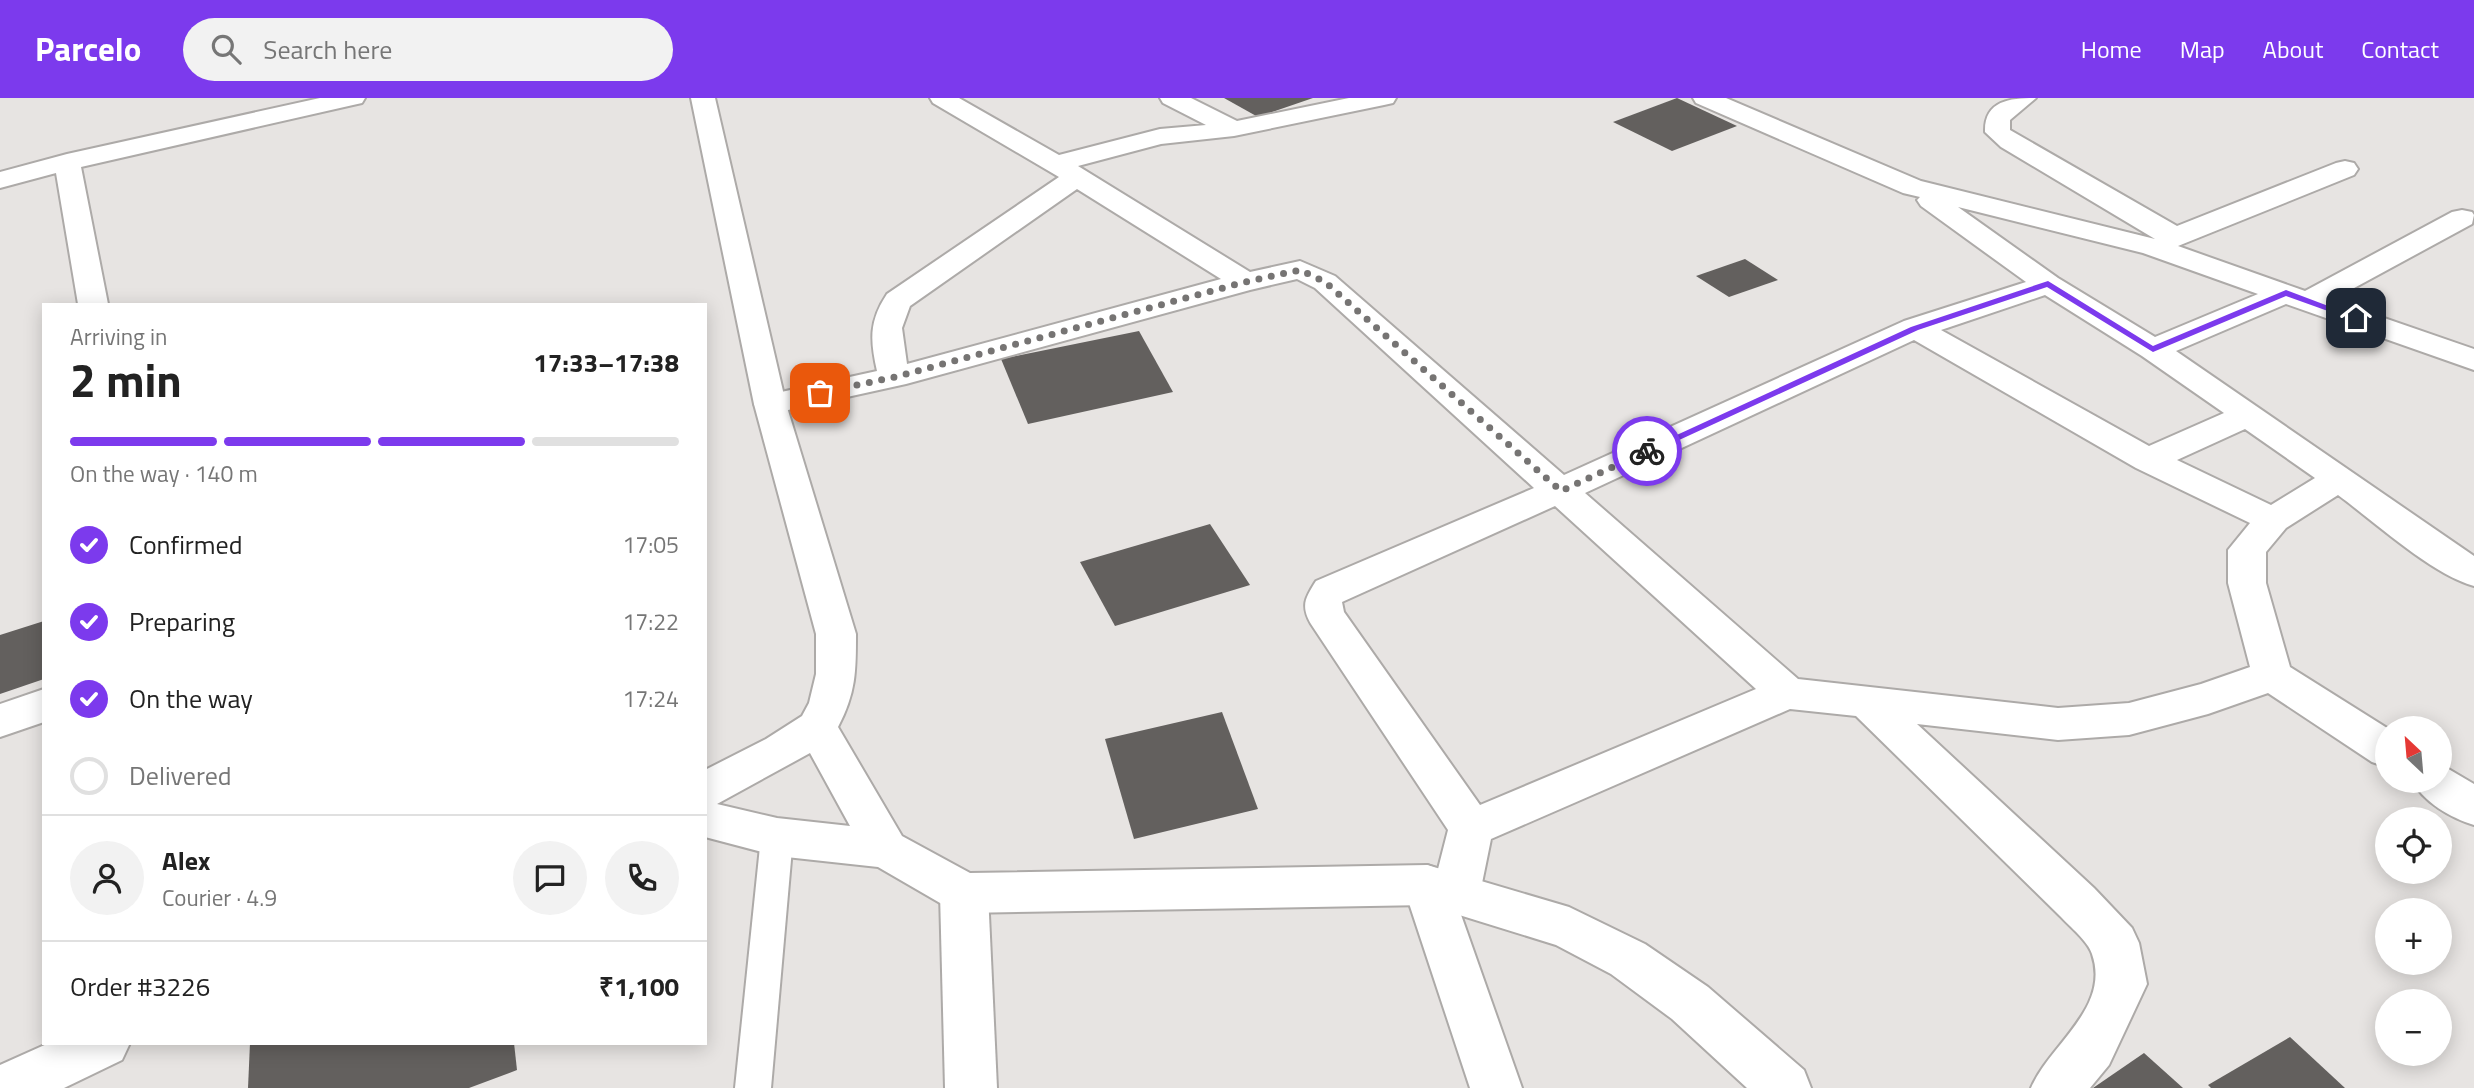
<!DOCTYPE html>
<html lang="en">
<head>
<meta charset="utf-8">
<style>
  :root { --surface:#fff; --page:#f2f2f2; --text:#222; --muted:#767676; --line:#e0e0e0; --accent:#7c3aed }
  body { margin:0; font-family:"Titillium Web",sans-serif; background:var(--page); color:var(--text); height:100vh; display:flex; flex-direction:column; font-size:26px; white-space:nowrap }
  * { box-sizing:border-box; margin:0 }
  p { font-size:23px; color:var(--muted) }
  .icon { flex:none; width:38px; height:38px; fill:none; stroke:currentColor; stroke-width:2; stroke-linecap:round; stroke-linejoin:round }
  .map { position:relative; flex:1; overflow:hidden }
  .details { position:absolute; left:42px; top:205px; width:665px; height:742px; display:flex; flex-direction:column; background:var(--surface); border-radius:0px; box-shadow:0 4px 18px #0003 }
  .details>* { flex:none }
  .needle { width:46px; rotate:334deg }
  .buttons { position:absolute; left:2375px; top:618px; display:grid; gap:14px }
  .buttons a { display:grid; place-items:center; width:77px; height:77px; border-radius:50%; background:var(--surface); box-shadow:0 4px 18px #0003; font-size:35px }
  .pin { position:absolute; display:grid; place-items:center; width:60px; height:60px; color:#fff; margin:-30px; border-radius:14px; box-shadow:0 4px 10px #0006 }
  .courier { position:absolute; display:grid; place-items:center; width:70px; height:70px; margin:-35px; border:5px solid #7c3aed; border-radius:50%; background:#fff; color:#222; box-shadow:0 2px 9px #0007 }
  .summary em { font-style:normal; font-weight:700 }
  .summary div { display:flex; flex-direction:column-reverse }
  .summary { display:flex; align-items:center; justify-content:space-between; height:119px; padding:0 28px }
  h1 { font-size:46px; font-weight:700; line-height:52px }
  .bar { display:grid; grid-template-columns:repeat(4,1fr); gap:10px 7px; align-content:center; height:84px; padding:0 28px }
  .bar i { height:9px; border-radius:5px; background:var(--line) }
  .bar .selected { background:var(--accent) }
  .bar p { grid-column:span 4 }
  .line { display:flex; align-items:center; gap:18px; padding:0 28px; border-top:2px solid var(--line) }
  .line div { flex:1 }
  .round { display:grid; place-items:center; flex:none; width:74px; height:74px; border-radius:37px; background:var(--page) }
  ol { padding:0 28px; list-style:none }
  li { display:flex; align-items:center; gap:21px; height:77px }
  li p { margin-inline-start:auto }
  li .icon { padding:7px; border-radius:50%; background:var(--accent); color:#fff; stroke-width:4 }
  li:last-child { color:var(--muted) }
  li i { width:38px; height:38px; border:4px solid var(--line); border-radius:50% }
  header { display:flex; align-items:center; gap:42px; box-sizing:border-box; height:98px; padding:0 35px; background:var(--accent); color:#fff }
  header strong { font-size:33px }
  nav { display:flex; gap:38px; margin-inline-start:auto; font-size:24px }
  .search { width:490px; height:63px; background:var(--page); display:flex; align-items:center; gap:18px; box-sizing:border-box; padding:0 24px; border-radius:38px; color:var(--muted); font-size:26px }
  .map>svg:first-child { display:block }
  .building { fill:#63605e }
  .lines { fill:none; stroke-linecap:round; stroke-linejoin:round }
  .lane-casing { stroke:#adaaa8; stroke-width:4 }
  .street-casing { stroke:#adaaa8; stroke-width:4 }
  .secondary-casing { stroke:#adaaa8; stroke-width:4 }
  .lane { fill:#fff; fill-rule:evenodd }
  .street { fill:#fff; fill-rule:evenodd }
  .secondary { fill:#fff; fill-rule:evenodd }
  .route { fill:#7c3aed }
  .done { stroke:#767473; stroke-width:7; stroke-dasharray:0 12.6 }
</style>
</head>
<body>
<header>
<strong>Parcelo</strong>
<div class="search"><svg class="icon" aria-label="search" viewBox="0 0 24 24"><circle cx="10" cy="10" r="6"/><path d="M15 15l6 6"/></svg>Search here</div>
<nav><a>Home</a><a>Map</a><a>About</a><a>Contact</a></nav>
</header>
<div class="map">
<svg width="2474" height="990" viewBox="0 0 2474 990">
  <rect width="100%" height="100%" fill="#e7e4e2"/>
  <g class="building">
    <path d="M1224,0H1313L1258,19Z"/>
    <path d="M1677,0L1737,28L1672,53L1613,24Z"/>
    <path d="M1745,161L1778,182L1729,199L1696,178Z"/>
    <path d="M1139,233L1173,294L1028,326L1001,261Z"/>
    <path d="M1210,426L1250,487L1115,528L1080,464Z"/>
    <path d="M44,523V581L0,596V537Z"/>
    <path d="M1222,614L1258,711L1134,741L1105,641Z"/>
    <path d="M2290,939L2345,990H2211L2208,987Z"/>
    <path d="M250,945H514L517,972L469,990H248Z"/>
    <path d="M2144,955L2183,990H2093Z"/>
  </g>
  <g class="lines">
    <g class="lane-casing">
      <path id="lane" d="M777,726L788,730L793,739L771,990H735L761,739L766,730Z"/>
    </g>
    <g class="street-casing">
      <g id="street">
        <path d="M320,0H365L362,5L353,7L81,69L108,206H78L56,75L0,90V74L67,56Z"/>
        <path d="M930,0H959L1059,57L1160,31L1206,27L1163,5L1160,0H1191L1237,23L1349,0H1396L1393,5L1384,7L1234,38L1161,46L1078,68L1250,174L1300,163L1335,178L1564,377L1904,223L2026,184L1921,108L1917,102L1920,99L1903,95L1696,5L1693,0H1726L1921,83L2155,141L2001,49L1985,34C1984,2 2011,0 2036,0L2010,22V32L2177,128L2336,65L2345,63L2354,65L2358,71L2354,77L2178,148L2305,193L2452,114L2462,112L2472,114L2474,117L2472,126L2332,202L2474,251V272L2286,206L2176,253L2474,458V488C2431,476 2375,424 2338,397L2286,430L2266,454V485L2290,569L2387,630V669L2372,664L2268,595L2208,616L2129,637L2058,642L1917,626L2094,790L2132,830L2139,845L2147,886L2109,967L2090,990H2031C2049,947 2111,910 2092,856C2088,843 2070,829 2060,818L1856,618L1790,611L1491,741L1480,795L1473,809L1460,814L1522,990H1470L1403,787L1410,773L1427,767L1438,771L1448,732L1311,526C1300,507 1306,499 1316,483L1534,390L1315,190L1297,181L1250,192L906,286L770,316L758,313L754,306L758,299L877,273C870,242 869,223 887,196L1059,79L933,5ZM1077,91L1221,181L907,266L902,230L910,208ZM1958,109L2143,155L2258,196L2155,239L2058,180ZM2045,197L2142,258L2224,315L2149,348L1941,232ZM1914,242L2136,370L2250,425L2228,452V485L2250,569L2201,586L2129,605L2058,610L1798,581L1585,395ZM2245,331L2315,380L2271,407L2177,362ZM1555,408L1756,591L1480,707L1344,514L1342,504Z"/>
        <path d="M44,591V624L0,639V606Z"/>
        <path d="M2440,666L2474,686V727C2451,720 2423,704 2412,682H2440Z"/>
        <path d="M964,775L981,781L988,795L997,990H945L940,795L947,781Z"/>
      </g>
    </g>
    <g class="secondary-casing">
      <g id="secondary">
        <path d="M691,0H715L786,306L856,536C856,573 856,595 838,629L902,738L970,775L1427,767L1569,809L1645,846L1708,889L1804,972L1811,990H1747L1672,921L1611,876L1556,847L1427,807L964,815L947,809L878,769L777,758L705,739V672L766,641L802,618L809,605L816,576V536L754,306ZM810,655L850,728L777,720L717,706Z"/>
        <path d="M49,945H130L122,962L64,990H0V967Z"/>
      </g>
    </g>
    <use href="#lane" class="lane"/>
    <use href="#street" class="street"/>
    <use href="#secondary" class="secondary"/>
  </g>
  <path class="route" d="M2048,183L2153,248L2286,192L2360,220L2353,222L2286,198L2153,254L2047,189L1918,232L1651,355L1642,353L1911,229Z"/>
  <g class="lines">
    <path class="done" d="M820,295L895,279L1245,184L1300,172L1325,184L1561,393L1647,353"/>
  </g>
</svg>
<div class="buttons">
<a><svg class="needle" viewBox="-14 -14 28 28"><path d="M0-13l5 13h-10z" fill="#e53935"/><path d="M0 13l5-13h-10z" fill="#767676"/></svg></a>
<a><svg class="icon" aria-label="locate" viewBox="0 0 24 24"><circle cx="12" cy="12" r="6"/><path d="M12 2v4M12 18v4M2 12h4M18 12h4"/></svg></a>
<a>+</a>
<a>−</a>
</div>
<div class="pin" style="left:820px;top:295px;background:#ea580c"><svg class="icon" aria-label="bag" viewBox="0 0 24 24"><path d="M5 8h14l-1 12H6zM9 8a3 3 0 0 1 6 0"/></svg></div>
<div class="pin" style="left:2356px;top:220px;background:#1f2937"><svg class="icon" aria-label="home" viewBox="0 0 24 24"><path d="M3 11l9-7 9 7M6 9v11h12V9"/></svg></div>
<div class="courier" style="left:1647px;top:353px"><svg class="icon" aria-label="bike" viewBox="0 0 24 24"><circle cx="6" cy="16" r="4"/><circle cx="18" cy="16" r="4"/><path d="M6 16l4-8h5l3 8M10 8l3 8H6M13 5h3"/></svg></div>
<section class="details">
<div class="summary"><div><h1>2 min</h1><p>Arriving in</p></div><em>17:33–17:38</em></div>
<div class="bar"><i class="selected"></i><i class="selected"></i><i class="selected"></i><i></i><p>On the way · 140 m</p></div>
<ol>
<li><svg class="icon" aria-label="check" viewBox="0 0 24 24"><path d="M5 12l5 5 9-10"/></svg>Confirmed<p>17:05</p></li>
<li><svg class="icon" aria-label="check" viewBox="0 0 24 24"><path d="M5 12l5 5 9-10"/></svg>Preparing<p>17:22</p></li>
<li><svg class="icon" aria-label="check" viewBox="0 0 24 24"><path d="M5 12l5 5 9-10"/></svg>On the way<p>17:24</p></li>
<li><i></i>Delivered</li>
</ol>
<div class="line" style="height:126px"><a class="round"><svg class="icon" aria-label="person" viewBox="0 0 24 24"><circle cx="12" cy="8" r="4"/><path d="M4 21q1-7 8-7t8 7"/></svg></a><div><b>Alex</b><p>Courier · 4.9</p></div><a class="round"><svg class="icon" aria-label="chat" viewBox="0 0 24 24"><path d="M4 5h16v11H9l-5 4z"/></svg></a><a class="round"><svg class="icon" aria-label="phone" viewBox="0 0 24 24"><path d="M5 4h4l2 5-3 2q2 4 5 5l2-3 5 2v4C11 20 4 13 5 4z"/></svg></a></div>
<div class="line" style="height:91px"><div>Order #3226</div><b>₹1,100</b></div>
</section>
</div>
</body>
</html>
